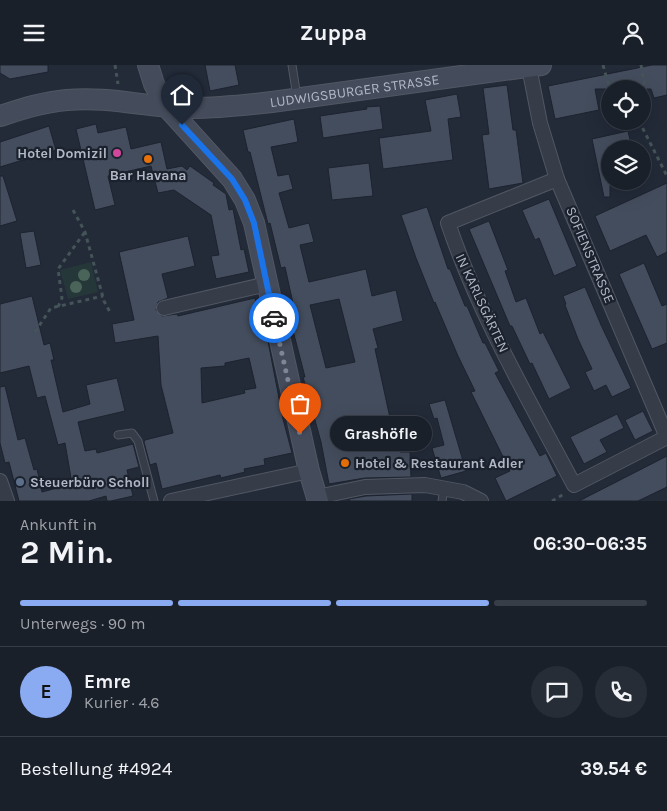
<!DOCTYPE html>
<html lang="de">
<head>
<meta charset="utf-8">
<style>
  :root { --surface:#1a202a; --page:#272d36; --text:#f1f3f6; --muted:#9fa3a8; --line:#383e47; --accent:#8aaaf1 }
  body { margin:0; font-family:Karla,sans-serif; background:var(--page); color:var(--text); height:100vh; display:flex; flex-direction:column; font-size:19px; white-space:nowrap }
  * { box-sizing:border-box; margin:0 }
  p { font-size:16px; color:var(--muted) }
  .icon { flex:none; width:28px; height:28px; fill:none; stroke:currentColor; stroke-width:2; stroke-linecap:round; stroke-linejoin:round }
  .map { position:relative; height:436px; overflow:hidden }
  .sheet { display:flex; flex-direction:column; background:var(--surface); flex:1 }
  .sheet>* { flex:none }
  .buttons { position:absolute; left:601px; top:15px; display:grid; gap:10px }
  .buttons a { display:grid; place-items:center; width:50px; height:50px; border-radius:50%; background:var(--surface); box-shadow:0 5px 20px #0002,0 0 0 1px var(--line); font-size:25px }
  .pin { position:absolute; display:grid; place-items:center; width:42px; height:42px; color:#fff; margin:-51px -21px; border-radius:50% 50% 50% 0; rotate:-45deg; box-shadow:0 0 5px #0007 }
  .pin .icon { rotate:45deg }
  .courier { position:absolute; display:grid; place-items:center; width:50px; height:50px; margin:-25px; border:4px solid #1a73e8; border-radius:50%; background:#fff; color:#222; box-shadow:0 1px 6px #0007 }
  .bubble { position:absolute; height:35px; border-radius:18px; background:var(--surface); box-shadow:0 5px 20px #0002,0 0 0 1px var(--line); font-size:16px; font-weight:700; line-height:35px; text-align:center }
  .head em { font-style:normal; font-weight:700 }
  .head div { display:flex; flex-direction:column-reverse }
  .head { display:flex; align-items:center; justify-content:space-between; height:85px; padding:0 20px }
  h1 { font-size:32px; font-weight:700; line-height:38px }
  .bar { display:grid; grid-template-columns:repeat(4,1fr); gap:8px 5px; align-content:center; height:60px; padding:0 20px }
  .bar i { height:6px; border-radius:4px; background:var(--line) }
  .bar .active { background:var(--accent) }
  .bar p { grid-column:span 4 }
  .line { display:flex; align-items:center; gap:12px; padding:0 20px; border-top:1px solid var(--line) }
  .line div { flex:1 }
  .round { display:grid; place-items:center; flex:none; width:52px; height:52px; border-radius:26px; background:var(--page) }
  header { display:flex; justify-content:space-between; align-items:center; height:65px; padding:0 20px; background:var(--surface); font-size:22px; font-weight:700 }
  .map>svg:first-child { display:block }
  .green { fill:#26373a }
  .building { fill:#444d5d; stroke:#1d232f; fill-rule:evenodd }
  .lines { fill:none; stroke-linecap:round; stroke-linejoin:round }
  .service-casing { stroke:#515763; stroke-width:9 }
  .minor-casing { stroke:#515763; stroke-width:16 }
  .secondary-casing { stroke:#515763; stroke-width:22 }
  .path { stroke:#445458; stroke-width:3; stroke-dasharray:4 4; stroke-linecap:butt }
  .service { stroke:#363c48; stroke-width:7 }
  .minor { stroke:#363c48; stroke-width:14 }
  .secondary { stroke:#444b5b; stroke-width:20 }
  .tree { fill:#4a645a }
  .done { stroke:#7f8694; stroke-width:5; stroke-dasharray:0 9 }
  .route { stroke:#1a73e8; stroke-width:6 }
  .hotel-dot { fill:#d1479c; stroke:#1b222d; stroke-width:2 }
  .food-dot { fill:#e8710a; stroke:#1b222d; stroke-width:2 }
  .service-dot { fill:#5c6f8a; stroke:#1b222d; stroke-width:2 }
  .labels { text-anchor:middle; dominant-baseline:central; stroke-width:4.5; stroke-linejoin:round; paint-order:stroke }
  .street-label { font-size:14px; fill:#b1b7c5; stroke:#1b222d }
  .poi-label { font-size:14px; font-weight:bold; fill:#b1b7c5; stroke:#1b222d; text-anchor:start }
</style>
</head>
<body>
<header><svg class="icon" aria-label="menu" viewBox="0 0 24 24"><path d="M4 6h16M4 12h16M4 18h16"/></svg>Zuppa<svg class="icon" aria-label="person" viewBox="0 0 24 24"><circle cx="12" cy="8" r="4"/><path d="M4 21q1-7 8-7t8 7"/></svg></header>
<div class="map">
<svg width="667" height="436" viewBox="0 0 667 436">
  <rect width="100%" height="100%" fill="#232a38"/>
  <path class="green" d="M91,197L98,227L68,234L60,205Z"/>
  <g class="building">
    <path d="M0,0H48V7L10,14L0,8Z"/>
    <path d="M205,0H235L239,20L210,26Z"/>
    <path d="M652,0H667V30L654,33L651,24H595L599,45L555,54L548,21Z"/>
    <path d="M507,20L513,65H516L523,118L489,124L482,70L489,69L483,23Z"/>
    <path d="M457,29L461,52L448,54L453,95L383,104L379,73L431,66L425,35Z"/>
    <path d="M380,41L383,64L323,73L320,51L367,44L366,42Z"/>
    <path d="M294,54L298,77L271,82L278,111L289,109L293,124L279,128L289,163L309,158L314,177L300,180L309,217L366,204L372,231L396,225L403,256L373,264L378,283L375,284L392,362L394,361L400,387H410L411,412L365,413L329,419L321,377L303,312H305L290,254L296,252L285,202L281,203L270,158L268,159L250,87H248L243,65ZM339,234L355,297L326,303L310,240Z"/>
    <path d="M96,59L98,68L126,62L131,84L161,77L167,104L182,101L187,105L190,101L214,118L213,120L226,129L229,145L233,144L241,185L244,184L249,207L216,214L211,191L219,190L211,150L174,125L158,128L151,101L108,111L115,140L95,145L76,64Z"/>
    <path d="M49,61L56,85L0,102V77Z"/>
    <path d="M628,66L632,84H610V132H604L592,74Z"/>
    <path d="M369,98L373,131L332,135L328,103Z"/>
    <path d="M0,111H3L17,156L0,161Z"/>
    <path d="M667,118V187L657,192L646,170L610,186L595,151Z"/>
    <path d="M549,134L577,201L554,211L539,173L535,175L522,145Z"/>
    <path d="M427,142L448,204H450L465,241H467L483,278H485L499,306L495,308L540,391L546,388L557,411L506,436L495,413L510,406L471,327L475,326L458,291L435,237L434,238L416,193L401,150Z"/>
    <path d="M489,156L508,205L505,206L516,237L526,233L540,269L543,267L571,323L549,334L532,298L530,299L512,261H510L469,164Z"/>
    <path d="M34,166L41,200L26,203L20,168Z"/>
    <path d="M188,171L195,201L162,209L168,233L158,237L156,245L162,251L177,249L178,251L255,233L264,272L267,271L283,354L292,388L264,394L265,400L244,404L245,407L221,413L220,410L162,424L156,398L150,400L144,377L145,375L173,368L161,320L158,271L115,278L112,259L134,255L119,187ZM249,293L256,323L244,325L245,328L202,338L201,303L225,301V298Z"/>
    <path d="M644,198L662,241L667,239V278L652,284L619,209Z"/>
    <path d="M585,222L601,260L631,323L612,332L606,320L594,326L585,307L592,304L578,274L565,240L566,239L563,231Z"/>
    <path d="M32,231L44,280L50,278L54,295H51L63,347L90,339L86,320L117,313L125,346L78,357L85,386L96,384L97,388L133,379L139,402L127,405L133,431L111,436H107L106,431L89,436H19L9,397L5,398L0,378V322L5,321L18,375L25,373L34,405L37,404L42,427L72,419L65,378L58,380L45,331L37,333L29,301L0,308V239Z"/>
    <path d="M445,335L466,406L441,413L432,383L444,380L437,353L434,354L429,339Z"/>
    <path d="M643,346L653,366L635,375L625,355Z"/>
    <path d="M617,349L624,363L600,375L607,387L584,399L570,372Z"/>
    <path d="M667,391V422L638,436H579Z"/>
    <path d="M412,429V436H350L349,434L366,431Z"/>
  </g>
  <g class="lines">
    <g class="service-casing">
      <g id="service">
        <path d="M292,0L297,32"/>
        <path d="M118,370L132,368L138,376L154,436"/>
        <path d="M442,436L444,423"/>
      </g>
    </g>
    <g class="minor-casing">
      <g id="minor">
        <path d="M529,2L540,58L557,114L667,372"/>
        <path d="M557,114L448,158C479,250 529,335 574,420L667,372"/>
        <path d="M164,243L267,219"/>
        <path d="M0,416L7,436"/>
        <path d="M317,432L365,422L425,420L463,427L481,436"/>
        <path d="M171,436L309,406"/>
      </g>
    </g>
    <g class="secondary-casing">
      <g id="secondary">
        <path d="M148,0L154,19L166,41L232,114L245,135L254,158L309,406L318,436"/>
        <path id="s1" d="M0,51C22,44 43,37 67,35C109,31 150,43 192,43C219,43 246,40 272,37L541,0"/>
      </g>
    </g>
    <g class="path">
      <path d="M115,0L118,19"/>
      <path d="M603,0L610,25"/>
      <path d="M641,0L647,34L642,39"/>
      <path d="M639,56L667,111"/>
      <path d="M73,145L85,167L104,236L111,249"/>
      <path d="M58,242L62,233L58,204L85,167"/>
      <path d="M35,267L51,243L103,231"/>
      <path d="M552,436L564,429"/>
    </g>
    <use href="#service" class="service"/>
    <use href="#minor" class="minor"/>
    <use href="#secondary" class="secondary"/>
  </g>
  <g class="tree">
    <circle cx="84" cy="210" r="6"/>
    <circle cx="76" cy="222" r="6"/>
  </g>
  <g class="lines">
    <path class="done" d="M274,253L300,369"/>
    <path class="route" d="M182,60L232,114L245,135L254,158L274,253"/>
  </g>
  <circle class="hotel-dot" cx="117" cy="88" r="5"/>
  <g class="food-dot">
    <circle cx="148" cy="94" r="5"/>
    <circle cx="345" cy="398" r="5"/>
  </g>
  <circle class="service-dot" cx="20" cy="417" r="5"/>
  <g class="labels">
    <g class="street-label">
      <text stroke="none"><textPath href="#s1" startOffset="358">LUDWIGSBURGER STRASSE</textPath></text>
      <text transform="translate(590 190) rotate(67)">SOFIENSTRASSE</text>
      <text transform="translate(482 238) rotate(65)">IN KARLSGÄRTEN</text>
    </g>
    <g class="poi-label">
      <text x="107" y="88" text-anchor="end">Hotel Domizil</text>
      <text x="148" y="110" text-anchor="middle">Bar Havana</text>
      <text x="355" y="398">Hotel &amp; Restaurant Adler</text>
      <text x="30" y="417">Steuerbüro Scholl</text>
    </g>
  </g>
</svg>
<div class="buttons">
<a><svg class="icon" aria-label="locate" viewBox="0 0 24 24"><circle cx="12" cy="12" r="6"/><path d="M12 2v4M12 18v4M2 12h4M18 12h4"/></svg></a>
<a><svg class="icon" aria-label="layers" viewBox="0 0 24 24"><path d="M12 4l9 5-9 5-9-5zM3 14l9 5 9-5"/></svg></a>
</div>
<div class="pin" style="left:300px;top:369px;background:#ea580c"><svg class="icon" aria-label="bag" viewBox="0 0 24 24"><path d="M5 8h14l-1 12H6zM9 8a3 3 0 0 1 6 0"/></svg></div>
<div class="pin" style="left:182px;top:60px;background:#1f2937"><svg class="icon" aria-label="home" viewBox="0 0 24 24"><path d="M3 11l9-7 9 7M6 9v11h12V9"/></svg></div>
<div class="courier" style="left:274px;top:253px"><svg class="icon" aria-label="car" viewBox="0 0 24 24"><path d="M5 17H2v-5l4-1 3-4h7l3 4 3 1v5h-3M9 17h6M6 11h13"/><circle cx="7" cy="17" r="2"/><circle cx="17" cy="17" r="2"/></svg></div>
<div class="bubble" style="left:330px;top:351px;width:102px">Grashöfle</div>
</div>
<section class="sheet">
<div class="head"><div><h1>2 Min.</h1><p>Ankunft in</p></div><em>06:30–06:35</em></div>
<div class="bar"><i class="active"></i><i class="active"></i><i class="active"></i><i></i><p>Unterwegs · 90 m</p></div>
<div class="line" style="height:90px"><b class="round" style="background:var(--accent);color:#111">E</b><div><b>Emre</b><p>Kurier · 4.6</p></div><a class="round"><svg class="icon" aria-label="chat" viewBox="0 0 24 24"><path d="M4 5h16v11H9l-5 4z"/></svg></a><a class="round"><svg class="icon" aria-label="phone" viewBox="0 0 24 24"><path d="M5 4h4l2 5-3 2q2 4 5 5l2-3 5 2v4C11 20 4 13 5 4z"/></svg></a></div>
<div class="line" style="height:65px"><div>Bestellung #4924</div><b>39.54 €</b></div>
</section>
</body>
</html>
